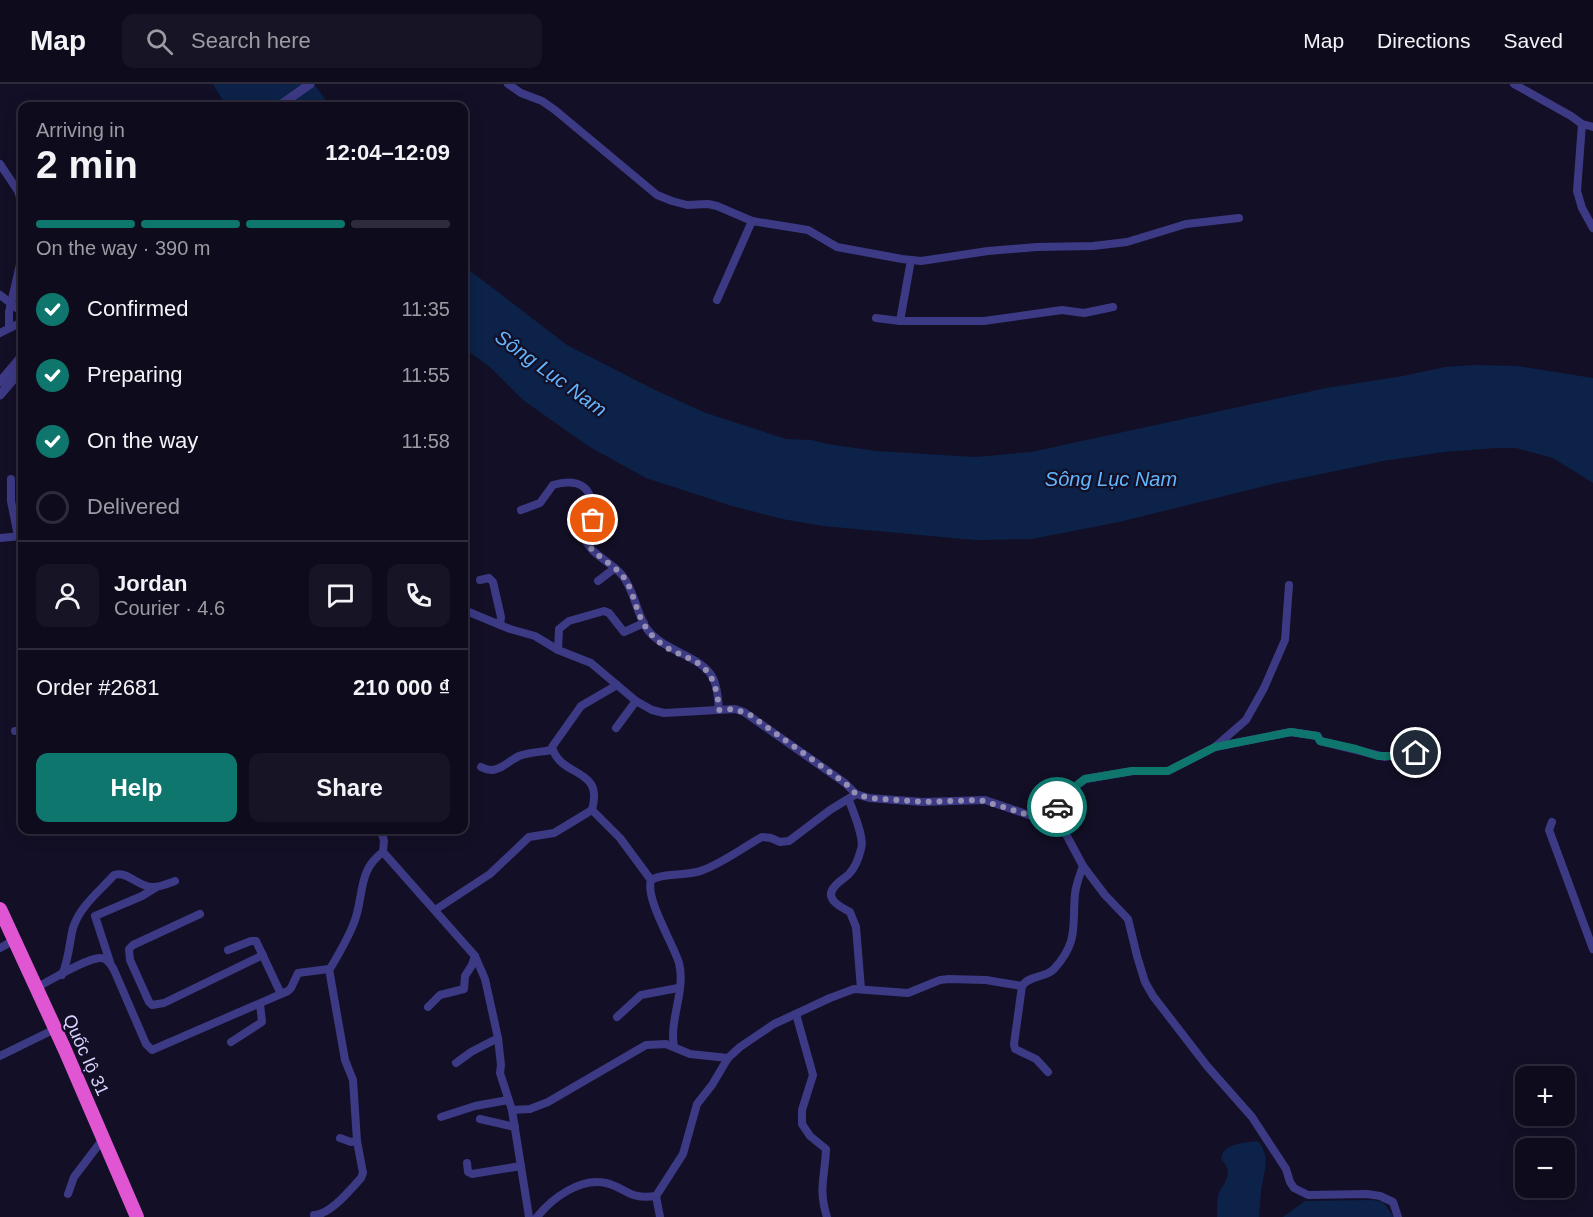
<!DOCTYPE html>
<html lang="en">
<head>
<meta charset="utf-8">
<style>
  :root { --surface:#0e0b1c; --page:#171425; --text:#f1f3f6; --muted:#9b9ba3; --line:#2e2b3b; --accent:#0f766e }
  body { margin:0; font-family:Helvetica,sans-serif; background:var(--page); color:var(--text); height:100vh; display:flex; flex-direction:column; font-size:22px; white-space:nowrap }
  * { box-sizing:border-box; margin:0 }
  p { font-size:20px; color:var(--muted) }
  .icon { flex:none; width:33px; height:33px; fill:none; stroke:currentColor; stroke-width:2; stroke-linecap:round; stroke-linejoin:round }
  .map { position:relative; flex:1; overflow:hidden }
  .panel { position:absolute; left:18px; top:18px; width:450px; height:732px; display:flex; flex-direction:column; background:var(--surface); border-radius:12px; box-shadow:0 3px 15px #0003,0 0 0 2px var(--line) }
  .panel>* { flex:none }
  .fabs { position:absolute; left:1515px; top:982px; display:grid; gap:12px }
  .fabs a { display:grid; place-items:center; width:60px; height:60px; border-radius:12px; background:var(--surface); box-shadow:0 3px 15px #0003,0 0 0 2px var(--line); font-size:30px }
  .pin { position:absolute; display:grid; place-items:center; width:51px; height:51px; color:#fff; margin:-26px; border:3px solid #fff; border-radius:50%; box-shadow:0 2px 6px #0007 }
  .courier { position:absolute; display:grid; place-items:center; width:60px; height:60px; margin:-30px; border:4px solid #0f766e; border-radius:50%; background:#fff; color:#222; box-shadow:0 2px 8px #0007 }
  .head em { font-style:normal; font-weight:800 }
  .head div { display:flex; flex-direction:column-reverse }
  .head { display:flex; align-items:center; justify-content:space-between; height:102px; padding:0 18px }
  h1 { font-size:39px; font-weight:800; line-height:45px }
  .bar { display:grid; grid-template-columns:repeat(4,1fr); gap:9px 6px; align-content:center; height:72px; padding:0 18px }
  .bar i { height:8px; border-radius:4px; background:var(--line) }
  .bar .current { background:var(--accent) }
  .bar p { grid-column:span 4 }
  .line { display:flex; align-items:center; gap:15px; padding:0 18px; border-top:2px solid var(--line) }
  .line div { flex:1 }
  .round { display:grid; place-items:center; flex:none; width:63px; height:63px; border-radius:12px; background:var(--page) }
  ol { padding:0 18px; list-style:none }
  li { display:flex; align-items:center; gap:18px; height:66px }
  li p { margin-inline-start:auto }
  li .icon { padding:6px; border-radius:50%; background:var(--accent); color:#fff; stroke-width:4 }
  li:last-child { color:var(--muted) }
  li i { width:33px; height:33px; border:3px solid var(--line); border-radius:50% }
  .cta { display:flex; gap:12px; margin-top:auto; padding:12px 18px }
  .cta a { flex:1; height:69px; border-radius:12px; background:var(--accent); color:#fff; font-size:24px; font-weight:800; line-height:69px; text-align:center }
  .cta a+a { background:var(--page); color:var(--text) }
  header { display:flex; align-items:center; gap:36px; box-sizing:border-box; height:84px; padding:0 30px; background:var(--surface); border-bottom:2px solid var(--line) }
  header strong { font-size:28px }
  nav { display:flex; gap:33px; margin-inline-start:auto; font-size:21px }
  .search { width:420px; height:54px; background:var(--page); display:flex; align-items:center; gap:15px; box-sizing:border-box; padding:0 21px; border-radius:12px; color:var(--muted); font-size:22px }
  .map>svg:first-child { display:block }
  .water { fill:#0c2248 }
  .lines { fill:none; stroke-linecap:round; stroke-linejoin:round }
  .minor { stroke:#3d3a85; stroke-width:8 }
  .tertiary { stroke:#3d3a85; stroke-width:9 }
  .trunk { stroke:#e055d1; stroke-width:14 }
  .done { stroke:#948fb3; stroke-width:6; stroke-dasharray:0 10.8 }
  .route { stroke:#0f766e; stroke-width:8 }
  .labels { text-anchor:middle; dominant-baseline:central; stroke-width:4.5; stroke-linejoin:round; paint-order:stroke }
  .street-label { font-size:18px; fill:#d9d4ff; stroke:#130f26 }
  .water-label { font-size:20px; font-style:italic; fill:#62b6ff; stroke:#130f26 }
</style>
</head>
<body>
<header>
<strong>Map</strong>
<div class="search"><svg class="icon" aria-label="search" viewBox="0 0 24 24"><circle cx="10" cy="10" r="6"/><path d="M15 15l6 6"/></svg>Search here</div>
<nav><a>Map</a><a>Directions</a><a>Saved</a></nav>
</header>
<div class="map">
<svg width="1593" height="1133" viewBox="0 0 1593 1133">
  <rect width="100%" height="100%" fill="#130f26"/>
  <g class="water">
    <path d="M213,0H314L330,22H226Z"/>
    <path d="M464,182L567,261L653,305L706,329L786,355L812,356L827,360L877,367L975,373L1031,368L1326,304L1403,292L1445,283L1474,281L1517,282L1593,294V399L1553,374L1516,364H1496L1444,368L1383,377L1273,400L1119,438L1032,455L975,456L823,442L782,435L732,422L646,394L588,362L523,316L491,284L464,264Z"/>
    <path d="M1258,1057C1272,1074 1263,1089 1261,1108C1260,1116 1260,1125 1259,1133H1217C1217,1127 1217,1118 1218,1112C1222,1099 1236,1091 1221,1075C1223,1059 1244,1059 1258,1057Z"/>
    <path d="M1372,1116L1383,1118L1394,1133H1283L1305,1117Z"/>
  </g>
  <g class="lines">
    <g class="minor">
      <path d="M508,0L521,9L542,17L555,26L657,111L672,117L687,121L708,120L717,122L752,137L808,146L837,163L902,175L921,177L988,167L1037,163L1093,162L1127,158L1186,140L1239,134"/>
      <path d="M1514,0L1571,32L1582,40L1577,107L1582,124L1593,144"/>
      <path d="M1582,40L1593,43"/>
      <path d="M0,80L18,107L22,120"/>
      <path d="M0,211L22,228"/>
      <path d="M717,216L752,137"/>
      <path d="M876,234L900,237H984L1062,226L1084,229L1113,223"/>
      <path d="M900,237L911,176"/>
      <path d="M9,244V228L22,172"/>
      <path d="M0,249L22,238"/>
      <path d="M11,395V417L18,452"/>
      <path d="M521,426L540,419L553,401C569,396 587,397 591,416C593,422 595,429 593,435C591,442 586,446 585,453C587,468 611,478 622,491C635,507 636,529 647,545C664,568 701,571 713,594C718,604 718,615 719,626"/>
      <path d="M0,454L22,452"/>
      <path d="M480,496L489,494L493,498L501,533L500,541"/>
      <path d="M598,497L615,484"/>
      <path d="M464,526L510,545L535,552L558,566L591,579L636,617L652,626L664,629L735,625L744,628L845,699L856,710L869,714L923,718L985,716L1029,731L1053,735L1060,739L1083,782L1105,811L1128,835L1137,872L1145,898L1153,912L1207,982L1252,1033L1286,1085L1290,1098L1294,1104L1308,1111L1367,1110L1380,1112L1393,1118L1398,1133"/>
      <path d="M558,566L559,545L569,537L604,527L609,529L624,548L644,539"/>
      <path d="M617,601L581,622L552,663C561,695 604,682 592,726L620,754L651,796"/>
      <path d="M616,644L636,617"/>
      <path d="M15,647L22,646"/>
      <path d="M1216,662L1246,636L1264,604L1285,556L1289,501"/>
      <path d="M481,683C497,692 506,678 519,672C529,668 542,668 552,666"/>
      <path d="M849,716C853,728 865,754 861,765C859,773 855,784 849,790C845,794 839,797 835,802C823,815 841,823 850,828L856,843L861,905"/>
      <path d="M1053,735L1063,712L1085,695L1133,687H1168L1215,663L1291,648L1318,652L1320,657L1385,673L1414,668L1421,683L1427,686"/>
      <path d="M1552,738L1549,746L1593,865"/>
      <path d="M383,768L475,872L485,895L498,954L501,981L500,989L512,1026L529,1133"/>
      <path d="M435,826L490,790L529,753L554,749L592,726"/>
      <path d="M200,830L133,861L129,865L130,876L149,918L152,921L164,919L263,871"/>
      <path d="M0,864L14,856"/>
      <path d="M228,866L251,857H256L281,910"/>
      <path d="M110,878L95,832L142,812L155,804"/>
      <path d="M62,891C69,875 69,860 73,844C80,822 99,808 114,791C128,787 137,802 151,803C159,804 167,800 175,797"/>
      <path d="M36,904C49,897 88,873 101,874C108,874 111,881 114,886L146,960L152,966L288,907L291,904L298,889L329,885L331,883C340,868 349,853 355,836C364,810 358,786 383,768L384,757L381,746"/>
      <path d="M428,923L440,911L464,905L465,892L472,881L475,872"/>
      <path d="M796,930L813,991L802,1026V1040L810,1052L826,1065C825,1093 818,1105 827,1133"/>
      <path d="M617,933L641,911L678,904"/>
      <path d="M231,958L262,938L260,920"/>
      <path d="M674,963C669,935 686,907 679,879C673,859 645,815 651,796C665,788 686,793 703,786C724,778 742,764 762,753L771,754L780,758L789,757L830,726L856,710"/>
      <path d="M0,972L55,945"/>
      <path d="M456,979L471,968L498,954"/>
      <path d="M1048,988L1036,975L1015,965L1014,960L1022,902C1029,891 1046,894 1054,885C1079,857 1072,843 1075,810C1076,800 1080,791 1083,782"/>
      <path d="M512,1026L530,1025L548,1018L646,961L666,960L690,970L728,974"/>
      <path d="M441,1033L475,1022L508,1016"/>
      <path d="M480,1035L515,1043"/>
      <path d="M340,1054L351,1058L357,1057"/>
      <path d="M467,1079L468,1088L472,1090L521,1082"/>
      <path d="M68,1110L74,1093L103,1055"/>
      <path d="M656,1112L660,1133"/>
      <path d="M314,1131C330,1131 350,1106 361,1094L363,1089L357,1057L353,996L345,976L329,885"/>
      <path d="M537,1133C552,1114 581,1093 606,1099C627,1104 628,1116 656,1112L683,1070L697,1020L712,1001L728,974L740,963L774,940L830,914L854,905L908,909L940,896L949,895L986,896L1022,902"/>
    </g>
    <g class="tertiary">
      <path d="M279,22L310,0"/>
      <path d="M0,298L22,272"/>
      <path d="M0,311L22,285"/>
    </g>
    <path class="trunk" d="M0,825L65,966L137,1133"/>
  </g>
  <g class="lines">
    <path class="done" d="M593,436L585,453C587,468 611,478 622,491C635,507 635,529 647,545C676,585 714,560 719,626L735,625L750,631L845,699L856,710L869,714L923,718L980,716L1029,731L1053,735L1057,723"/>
    <path class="route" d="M1057,723L1063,712L1085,695L1132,687H1168L1215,663L1291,648L1317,652L1320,657L1356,665L1378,672H1391L1406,668L1416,669"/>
  </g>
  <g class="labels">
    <g class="street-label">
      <text transform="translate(86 971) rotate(66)">Quốc lộ 31</text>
    </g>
    <g class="water-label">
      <text transform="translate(551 289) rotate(36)">Sông Lục Nam</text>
      <text x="1111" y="395">Sông Lục Nam</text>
    </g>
  </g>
</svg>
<div class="fabs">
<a>+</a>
<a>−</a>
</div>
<div class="pin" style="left:593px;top:436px;background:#ea580c"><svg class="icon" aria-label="bag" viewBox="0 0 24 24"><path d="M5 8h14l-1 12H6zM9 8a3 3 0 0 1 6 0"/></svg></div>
<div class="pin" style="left:1416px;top:669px;background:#1f2937"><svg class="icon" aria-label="home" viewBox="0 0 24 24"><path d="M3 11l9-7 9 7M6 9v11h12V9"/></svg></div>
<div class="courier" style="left:1057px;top:723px"><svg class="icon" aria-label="car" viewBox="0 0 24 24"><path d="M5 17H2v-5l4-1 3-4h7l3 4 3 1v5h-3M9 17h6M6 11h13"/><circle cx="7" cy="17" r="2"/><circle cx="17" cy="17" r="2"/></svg></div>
<section class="panel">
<div class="head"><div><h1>2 min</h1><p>Arriving in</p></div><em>12:04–12:09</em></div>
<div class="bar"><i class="current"></i><i class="current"></i><i class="current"></i><i></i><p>On the way · 390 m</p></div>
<ol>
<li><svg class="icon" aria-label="check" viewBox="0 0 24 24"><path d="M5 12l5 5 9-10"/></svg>Confirmed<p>11:35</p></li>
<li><svg class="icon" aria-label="check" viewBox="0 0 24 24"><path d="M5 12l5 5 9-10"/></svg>Preparing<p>11:55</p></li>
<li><svg class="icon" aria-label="check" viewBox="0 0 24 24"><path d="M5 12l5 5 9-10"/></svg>On the way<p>11:58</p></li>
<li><i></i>Delivered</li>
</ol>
<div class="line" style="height:108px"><a class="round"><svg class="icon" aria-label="person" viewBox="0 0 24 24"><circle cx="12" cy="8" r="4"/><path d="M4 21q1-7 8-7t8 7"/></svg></a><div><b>Jordan</b><p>Courier · 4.6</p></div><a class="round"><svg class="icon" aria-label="chat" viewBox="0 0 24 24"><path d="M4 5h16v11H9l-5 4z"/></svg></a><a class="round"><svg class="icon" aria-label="phone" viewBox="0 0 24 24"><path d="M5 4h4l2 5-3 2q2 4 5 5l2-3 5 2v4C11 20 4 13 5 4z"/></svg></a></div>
<div class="line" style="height:78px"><div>Order #2681</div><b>210 000 ₫</b></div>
<div class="cta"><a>Help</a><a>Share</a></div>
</section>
</div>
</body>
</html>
